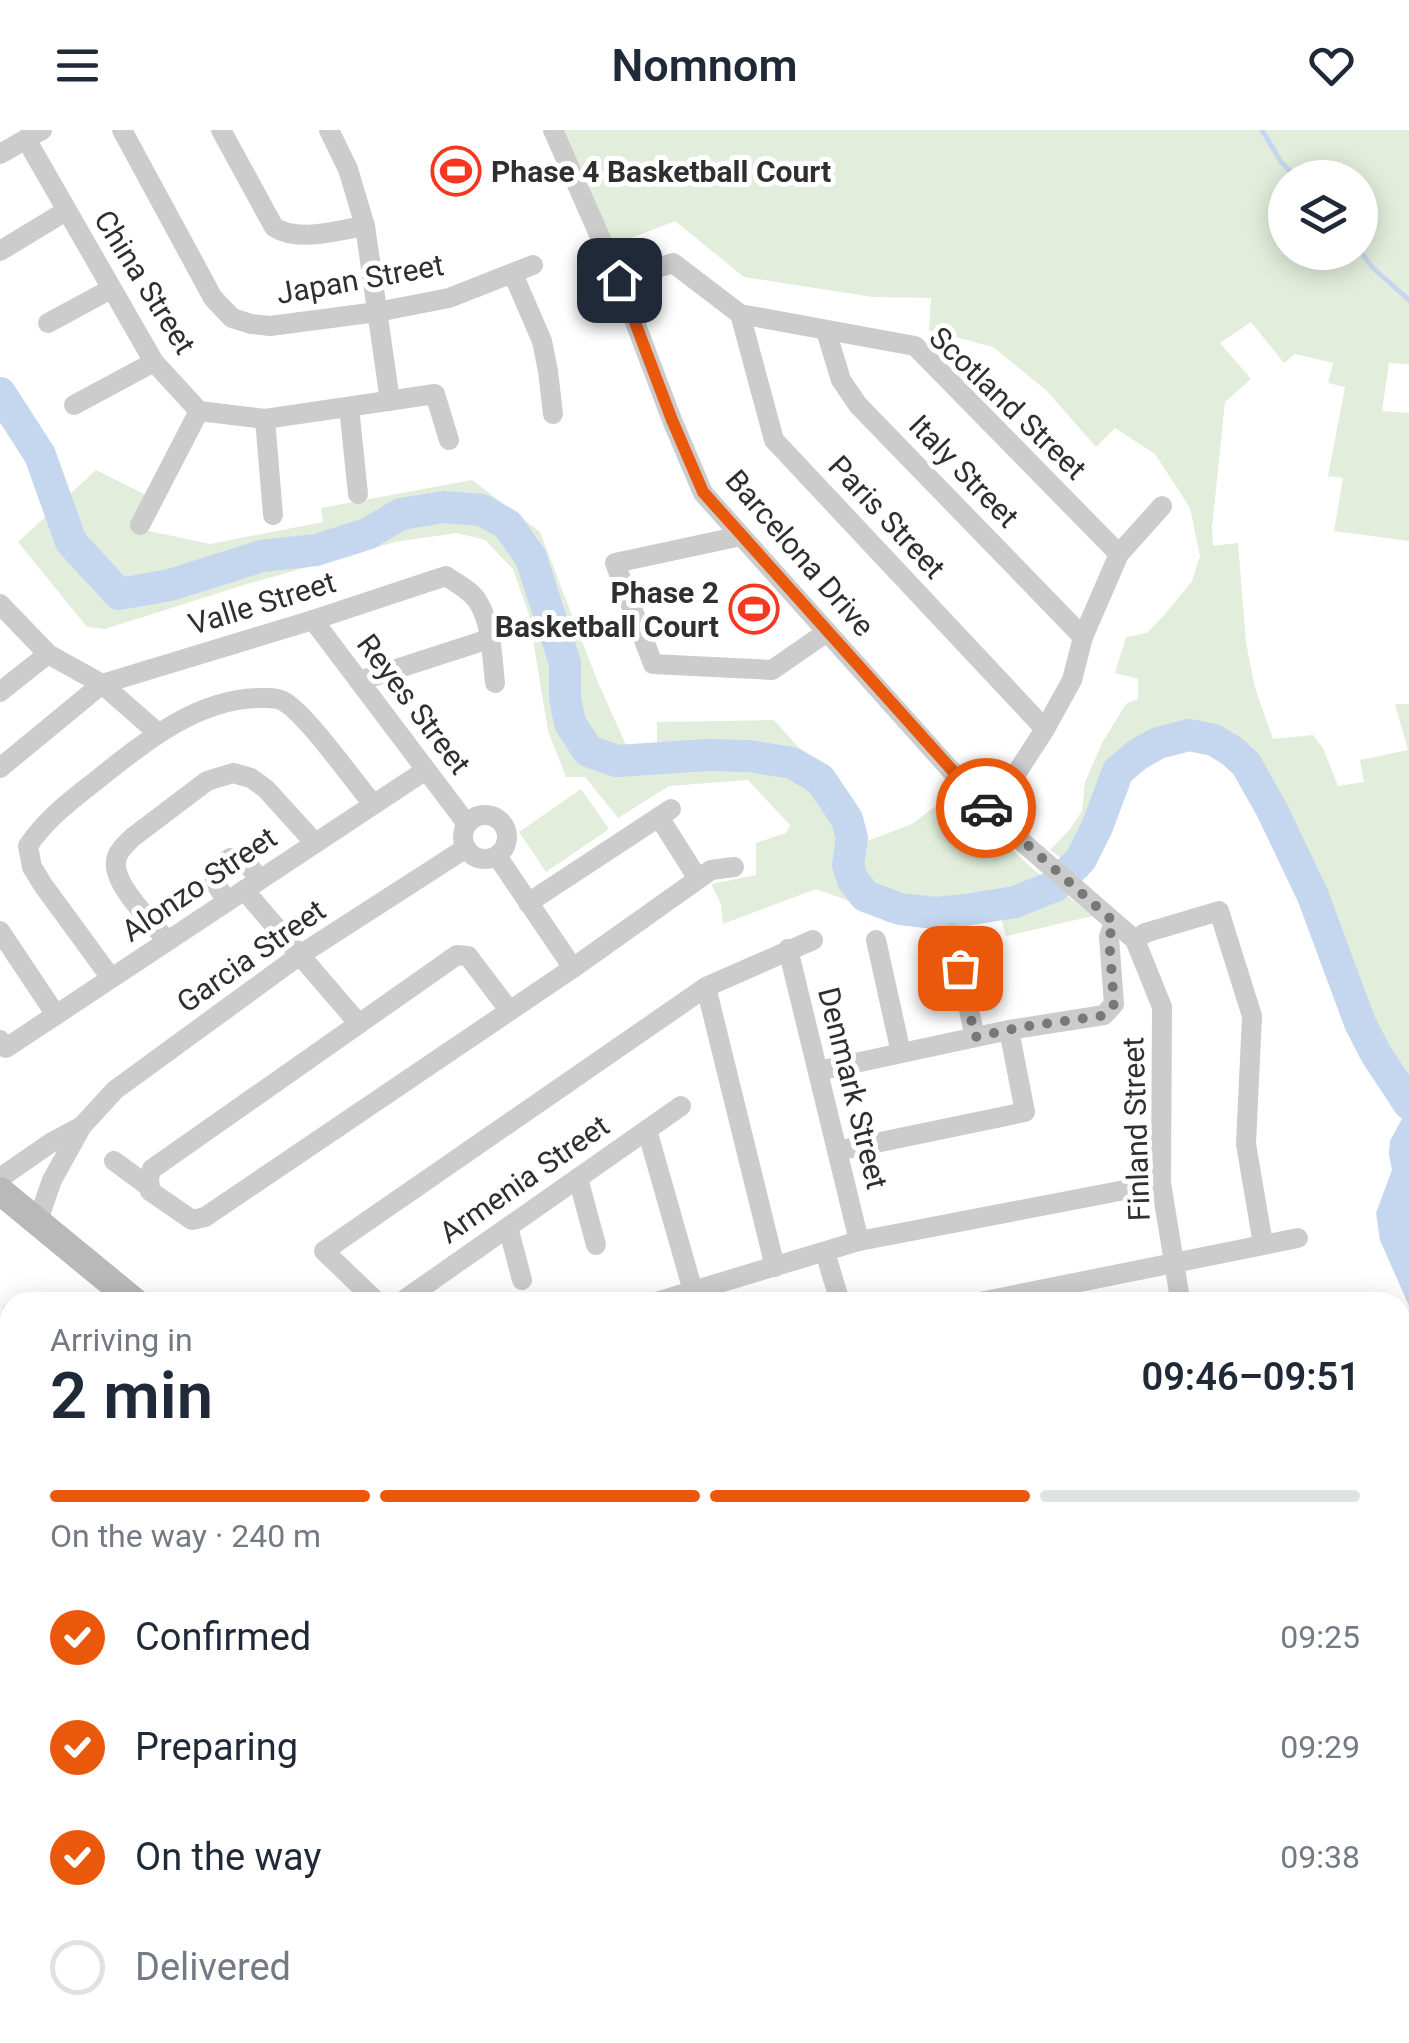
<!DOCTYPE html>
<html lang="en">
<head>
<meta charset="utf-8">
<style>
  :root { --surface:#fff; --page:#f2f2f3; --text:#1f2937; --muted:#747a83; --line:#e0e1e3; --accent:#ea580c }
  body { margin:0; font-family:Roboto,sans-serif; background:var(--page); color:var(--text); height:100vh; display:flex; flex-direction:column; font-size:38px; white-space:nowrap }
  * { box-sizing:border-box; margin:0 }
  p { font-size:32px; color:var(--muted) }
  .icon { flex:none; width:55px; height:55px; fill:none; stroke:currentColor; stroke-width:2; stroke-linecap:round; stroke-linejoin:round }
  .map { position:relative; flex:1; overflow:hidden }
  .panel { position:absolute; left:0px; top:1162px; width:1410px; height:752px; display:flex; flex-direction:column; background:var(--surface); border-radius:30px 30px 0 0; box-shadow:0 5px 25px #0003 }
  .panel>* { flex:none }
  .buttons { position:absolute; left:1268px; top:30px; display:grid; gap:20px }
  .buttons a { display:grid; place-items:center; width:110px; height:110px; border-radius:50%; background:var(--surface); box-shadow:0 5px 25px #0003; font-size:50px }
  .pin { position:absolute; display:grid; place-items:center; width:85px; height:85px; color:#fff; margin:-42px; border-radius:20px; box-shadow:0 5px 15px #0006 }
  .courier { position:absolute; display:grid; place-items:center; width:100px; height:100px; margin:-50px; border:8px solid #ea580c; border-radius:50%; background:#fff; color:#222; box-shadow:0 2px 12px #0007 }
  .headline em { font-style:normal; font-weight:600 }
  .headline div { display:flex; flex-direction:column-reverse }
  .headline { display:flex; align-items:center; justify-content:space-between; height:170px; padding:0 50px }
  h1 { font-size:65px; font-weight:600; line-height:75px }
  .bar { display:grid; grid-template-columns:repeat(4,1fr); gap:15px 10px; align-content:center; height:120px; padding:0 50px }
  .bar i { height:12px; border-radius:8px; background:var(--line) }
  .bar .active { background:var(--accent) }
  .bar p { grid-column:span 4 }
  ol { padding:0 50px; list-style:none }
  li { display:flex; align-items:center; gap:30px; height:110px }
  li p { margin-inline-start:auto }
  li .icon { padding:10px; border-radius:50%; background:var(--accent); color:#fff; stroke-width:4 }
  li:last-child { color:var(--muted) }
  li i { width:55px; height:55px; border:5px solid var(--line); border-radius:50% }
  header { display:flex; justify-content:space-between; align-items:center; height:130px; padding:0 50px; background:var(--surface); font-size:45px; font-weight:600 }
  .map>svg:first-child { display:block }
  .green { fill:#e2eddb; fill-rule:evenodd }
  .water { fill:#c5d7ef }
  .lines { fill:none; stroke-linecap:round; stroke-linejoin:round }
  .stream { stroke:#c5d7ef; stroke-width:5 }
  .river { stroke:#c5d7ef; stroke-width:32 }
  .service { stroke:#ccc; stroke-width:10 }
  .minor { stroke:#ccc; stroke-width:20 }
  .tertiary { stroke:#ccc; stroke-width:25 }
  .secondary { stroke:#b9b9b9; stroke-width:28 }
  .done { stroke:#787878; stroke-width:10; stroke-dasharray:0 18 }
  .route { stroke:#ea580c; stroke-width:12 }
  .labels { text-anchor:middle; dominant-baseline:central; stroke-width:10; stroke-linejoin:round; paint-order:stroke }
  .poi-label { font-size:30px; font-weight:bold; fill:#2f2f2f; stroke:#fff; text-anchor:start }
  .street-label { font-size:30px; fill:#2f2f2f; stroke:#fff }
</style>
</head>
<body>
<header><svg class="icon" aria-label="menu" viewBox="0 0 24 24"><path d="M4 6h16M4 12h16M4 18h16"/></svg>Nomnom<svg class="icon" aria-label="heart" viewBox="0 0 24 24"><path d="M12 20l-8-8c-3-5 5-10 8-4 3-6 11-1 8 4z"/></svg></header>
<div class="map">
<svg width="1409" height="1913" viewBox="0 0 1409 1913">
  <rect width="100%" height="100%" fill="#fff"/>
  <g class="green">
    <path d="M561,0H1409V234L1389,233L1382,281L1409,283V411L1334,401L1343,348L1328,346L1345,257L1328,253L1333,233L1295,224L1284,233L1251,192L1220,213L1251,249L1225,272L1212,398L1213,416L1238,413L1246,512L1255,558L1273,609L1313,605L1323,618L1338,656L1364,652L1360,630L1408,620L1395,574H1409V962L1396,972L1364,919L1279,713L1251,654L1235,633L1215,623L1190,616L1163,620L1138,634L1119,659L1087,748L1050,720L1070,699L1082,681L1085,652L1102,613L1126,574L1138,569V549L1115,543L1126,507L1147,503L1165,484L1192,451L1200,426L1190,378L1155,324L1115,298L1096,317L1047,261L993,217L929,200L931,168L873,167L744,147L675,91L611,116ZM1285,48H1360V122H1285Z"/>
    <path d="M96,340L146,365L135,398L210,414L323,392L321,378L472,350L540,402L597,550L626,615L657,613V592L774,590L827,649L853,685L862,713L912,694L958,659L994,702L1034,740L1093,786L1006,806L1001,788L887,792L846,770L816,759L723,794L721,774L711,754L756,745V713L786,703L790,695L748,650L669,656L618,688L585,647H566L548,601L529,485L513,439L485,410L457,403L395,412L244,455L105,499L87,497L18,412Z"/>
    <path d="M581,659L609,699L546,742L519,702Z"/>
    <path d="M10,1301V1406L3,1415L0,1434V1310Z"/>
  </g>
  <path class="water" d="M1409,984V1176L1380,1110L1376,1083L1392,1040L1389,1024L1390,1011L1403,987Z"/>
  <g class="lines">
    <g class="stream">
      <path d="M1262,0L1281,32L1297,48"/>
      <path d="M1360,121L1373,138L1409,170"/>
    </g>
    <path class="river" d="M0,263L40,325L71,412L119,464L170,455L262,426L316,420L367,404L401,384L444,377L482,380L508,395L531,428L565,533V568L570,593L588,621L617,631L707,625L749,626L792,633L820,649L847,689L852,708L848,735L853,750L865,766L900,779L936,783L965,780L1015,772L1055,756L1081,729L1097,697L1118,641L1137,625L1158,613L1189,605L1214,610L1232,621L1246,634L1272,680L1313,766L1360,893L1376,924L1409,974"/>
    <g class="service">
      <path d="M8,1179L10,1180"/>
      <path d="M1400,1680L1409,1692"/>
    </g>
    <g class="minor">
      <path d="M122,0L213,168L232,188L251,194L270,196L377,182L449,168L533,135"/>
      <path d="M221,0L274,97C299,113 337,100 365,96"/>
      <path d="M329,0L348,39L365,96L390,271"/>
      <path d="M553,0L619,150L672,290L703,363L990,684L1135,810L1162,877L1161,1053L1179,1163"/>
      <path d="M26,9L154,232L199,281L265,289L435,264L449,310"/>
      <path d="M0,24L42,0"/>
      <path d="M0,121L66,81"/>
      <path d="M513,144L542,211L548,241L553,284"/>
      <path d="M619,150L673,133L740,184L915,216L1119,424"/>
      <path d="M740,184L774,310L1045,599"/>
      <path d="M48,193L111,159"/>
      <path d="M826,201L841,250L858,275L1083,507"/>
      <path d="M74,275L154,232"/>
      <path d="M349,277L358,364"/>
      <path d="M265,289L273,385"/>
      <path d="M140,395L199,281"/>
      <path d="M741,406L615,433L653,534L772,540L827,502"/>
      <path d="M0,474L48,524L102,554L158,603"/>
      <path d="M313,490L467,694"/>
      <path d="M359,551L489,509"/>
      <path d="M0,562L48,524"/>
      <path d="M0,638L102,554L313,490L446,446C457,454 471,460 478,472C492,494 492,528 495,553"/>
      <path d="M990,684L1045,599L1072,550L1083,507L1119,424L1162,376"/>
      <circle cx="485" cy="707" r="22"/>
      <path d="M659,687L698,749"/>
      <path d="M497,726L573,838"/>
      <path d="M244,760L359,894"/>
      <path d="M227,771L215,753L214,740L230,728H242L260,749"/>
      <path d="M528,773L671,679"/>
      <path d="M0,801L56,885"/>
      <path d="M952,803L975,907"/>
      <path d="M876,810L901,923"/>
      <path d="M1135,810L1145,803L1219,781L1252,886L1246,1014L1263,1114"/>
      <path d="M167,811C153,793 113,755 116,732C116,722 126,714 133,707L207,651L233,643L251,648L266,659L315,713"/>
      <path d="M788,819L859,1111"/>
      <path d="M111,848L43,755L32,737L28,716C45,690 69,672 93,653C141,615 196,568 261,568C268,568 276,567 283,571C305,582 354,652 373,674"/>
      <path d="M706,857L775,1137"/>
      <path d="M509,880L468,826L457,825L152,1039L149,1047L150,1061L192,1090L205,1087L573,838L711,740L734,737"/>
      <path d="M0,910L6,918L426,640"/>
      <path d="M818,941L1009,900L1104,885L1114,874L1109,807L1114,792"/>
      <path d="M647,1000L693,1161"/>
      <path d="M837,1021L1025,982L1009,900"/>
      <path d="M114,1031L148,1056"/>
      <path d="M0,1048L52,1012L82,996"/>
      <path d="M578,1048L596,1115"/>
      <path d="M37,1093L52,1050L82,996L115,960L300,825L466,718"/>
      <path d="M508,1097L522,1150"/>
      <path d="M825,1122L840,1172"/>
      <path d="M377,1172L324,1121L706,857L813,810"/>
      <path d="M401,1172L681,976"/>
      <path d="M656,1172L859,1111L1161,1053"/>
      <path d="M980,1172L1298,1108"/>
      <path d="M0,1694L10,1718"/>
      <path d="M0,1789L10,1785"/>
      <path d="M0,1878L10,1874"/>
      <path d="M0,1900L5,1913"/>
      <path d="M226,1905L228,1913"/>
      <path d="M502,1905L505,1913"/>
      <path d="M590,1905L593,1913"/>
      <path d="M677,1905L680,1913"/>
      <path d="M85,1913L106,1905"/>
      <path d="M414,1913L435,1905"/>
      <path d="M955,1913L975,1905"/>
    </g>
    <path class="tertiary" d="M1400,1567L1409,1565"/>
    <g class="secondary">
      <path d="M0,1061L135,1172"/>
      <path d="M1062,1905L1065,1913"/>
    </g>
  </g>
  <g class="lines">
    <path class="done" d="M960,838L975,907L1022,897L1101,886L1109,882L1114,874L1109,808L1114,792L986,678"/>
    <path class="route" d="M619,150L672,290L703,362L986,678"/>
  </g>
  <defs>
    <g id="stadium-ring" transform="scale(2.5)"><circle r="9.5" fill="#fff" stroke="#f63820" stroke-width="1.5"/><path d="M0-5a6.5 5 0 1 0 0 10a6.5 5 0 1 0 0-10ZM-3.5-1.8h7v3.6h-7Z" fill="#f63820"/></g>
  </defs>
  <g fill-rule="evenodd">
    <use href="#stadium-ring" x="456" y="41"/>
    <use href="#stadium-ring" x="754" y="479"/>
  </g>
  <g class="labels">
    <g class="poi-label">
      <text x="491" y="41">Phase 4 Basketball Court</text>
      <text x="719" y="462" text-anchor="end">Phase 2<tspan x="719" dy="34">Basketball Court</tspan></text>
    </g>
    <g class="street-label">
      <text transform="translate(360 149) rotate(-10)">Japan Street</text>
      <text transform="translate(145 152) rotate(58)">China Street</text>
      <text transform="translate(1008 273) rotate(44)">Scotland Street</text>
      <text transform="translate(964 341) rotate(46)">Italy Street</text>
      <text transform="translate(887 387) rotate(47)">Paris Street</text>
      <text transform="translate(800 423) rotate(49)">Barcelona Drive</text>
      <text transform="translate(262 473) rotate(-17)">Valle Street</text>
      <text transform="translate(414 574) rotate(53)">Reyes Street</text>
      <text transform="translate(199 754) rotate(-34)">Alonzo Street</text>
      <text transform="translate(251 826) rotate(-35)">Garcia Street</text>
      <text transform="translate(853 958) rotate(76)">Denmark Street</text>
      <text transform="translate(1136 999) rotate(-92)">Finland Street</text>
      <text transform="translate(524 1049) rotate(-35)">Armenia Street</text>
    </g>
  </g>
</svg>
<div class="buttons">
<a><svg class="icon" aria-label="layers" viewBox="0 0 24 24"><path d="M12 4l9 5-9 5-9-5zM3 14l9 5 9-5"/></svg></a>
</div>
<div class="pin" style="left:960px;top:838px;background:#ea580c"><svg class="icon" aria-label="bag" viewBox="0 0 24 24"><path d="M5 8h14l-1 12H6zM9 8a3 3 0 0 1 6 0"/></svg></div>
<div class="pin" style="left:619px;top:150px;background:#1f2937"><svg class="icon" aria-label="home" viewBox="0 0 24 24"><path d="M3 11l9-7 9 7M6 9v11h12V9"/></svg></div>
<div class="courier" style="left:986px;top:678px"><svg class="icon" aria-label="car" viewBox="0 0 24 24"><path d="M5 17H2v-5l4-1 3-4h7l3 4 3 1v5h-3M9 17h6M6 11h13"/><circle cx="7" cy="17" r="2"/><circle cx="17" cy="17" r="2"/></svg></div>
<section class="panel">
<div class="headline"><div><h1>2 min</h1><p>Arriving in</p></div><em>09:46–09:51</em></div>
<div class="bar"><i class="active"></i><i class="active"></i><i class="active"></i><i></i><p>On the way · 240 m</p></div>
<ol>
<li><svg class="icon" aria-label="check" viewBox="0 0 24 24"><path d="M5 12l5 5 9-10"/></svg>Confirmed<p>09:25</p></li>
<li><svg class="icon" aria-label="check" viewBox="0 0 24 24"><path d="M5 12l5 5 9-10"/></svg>Preparing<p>09:29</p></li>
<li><svg class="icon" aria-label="check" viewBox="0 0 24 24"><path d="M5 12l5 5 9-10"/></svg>On the way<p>09:38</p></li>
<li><i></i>Delivered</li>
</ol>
</section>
</div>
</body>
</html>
